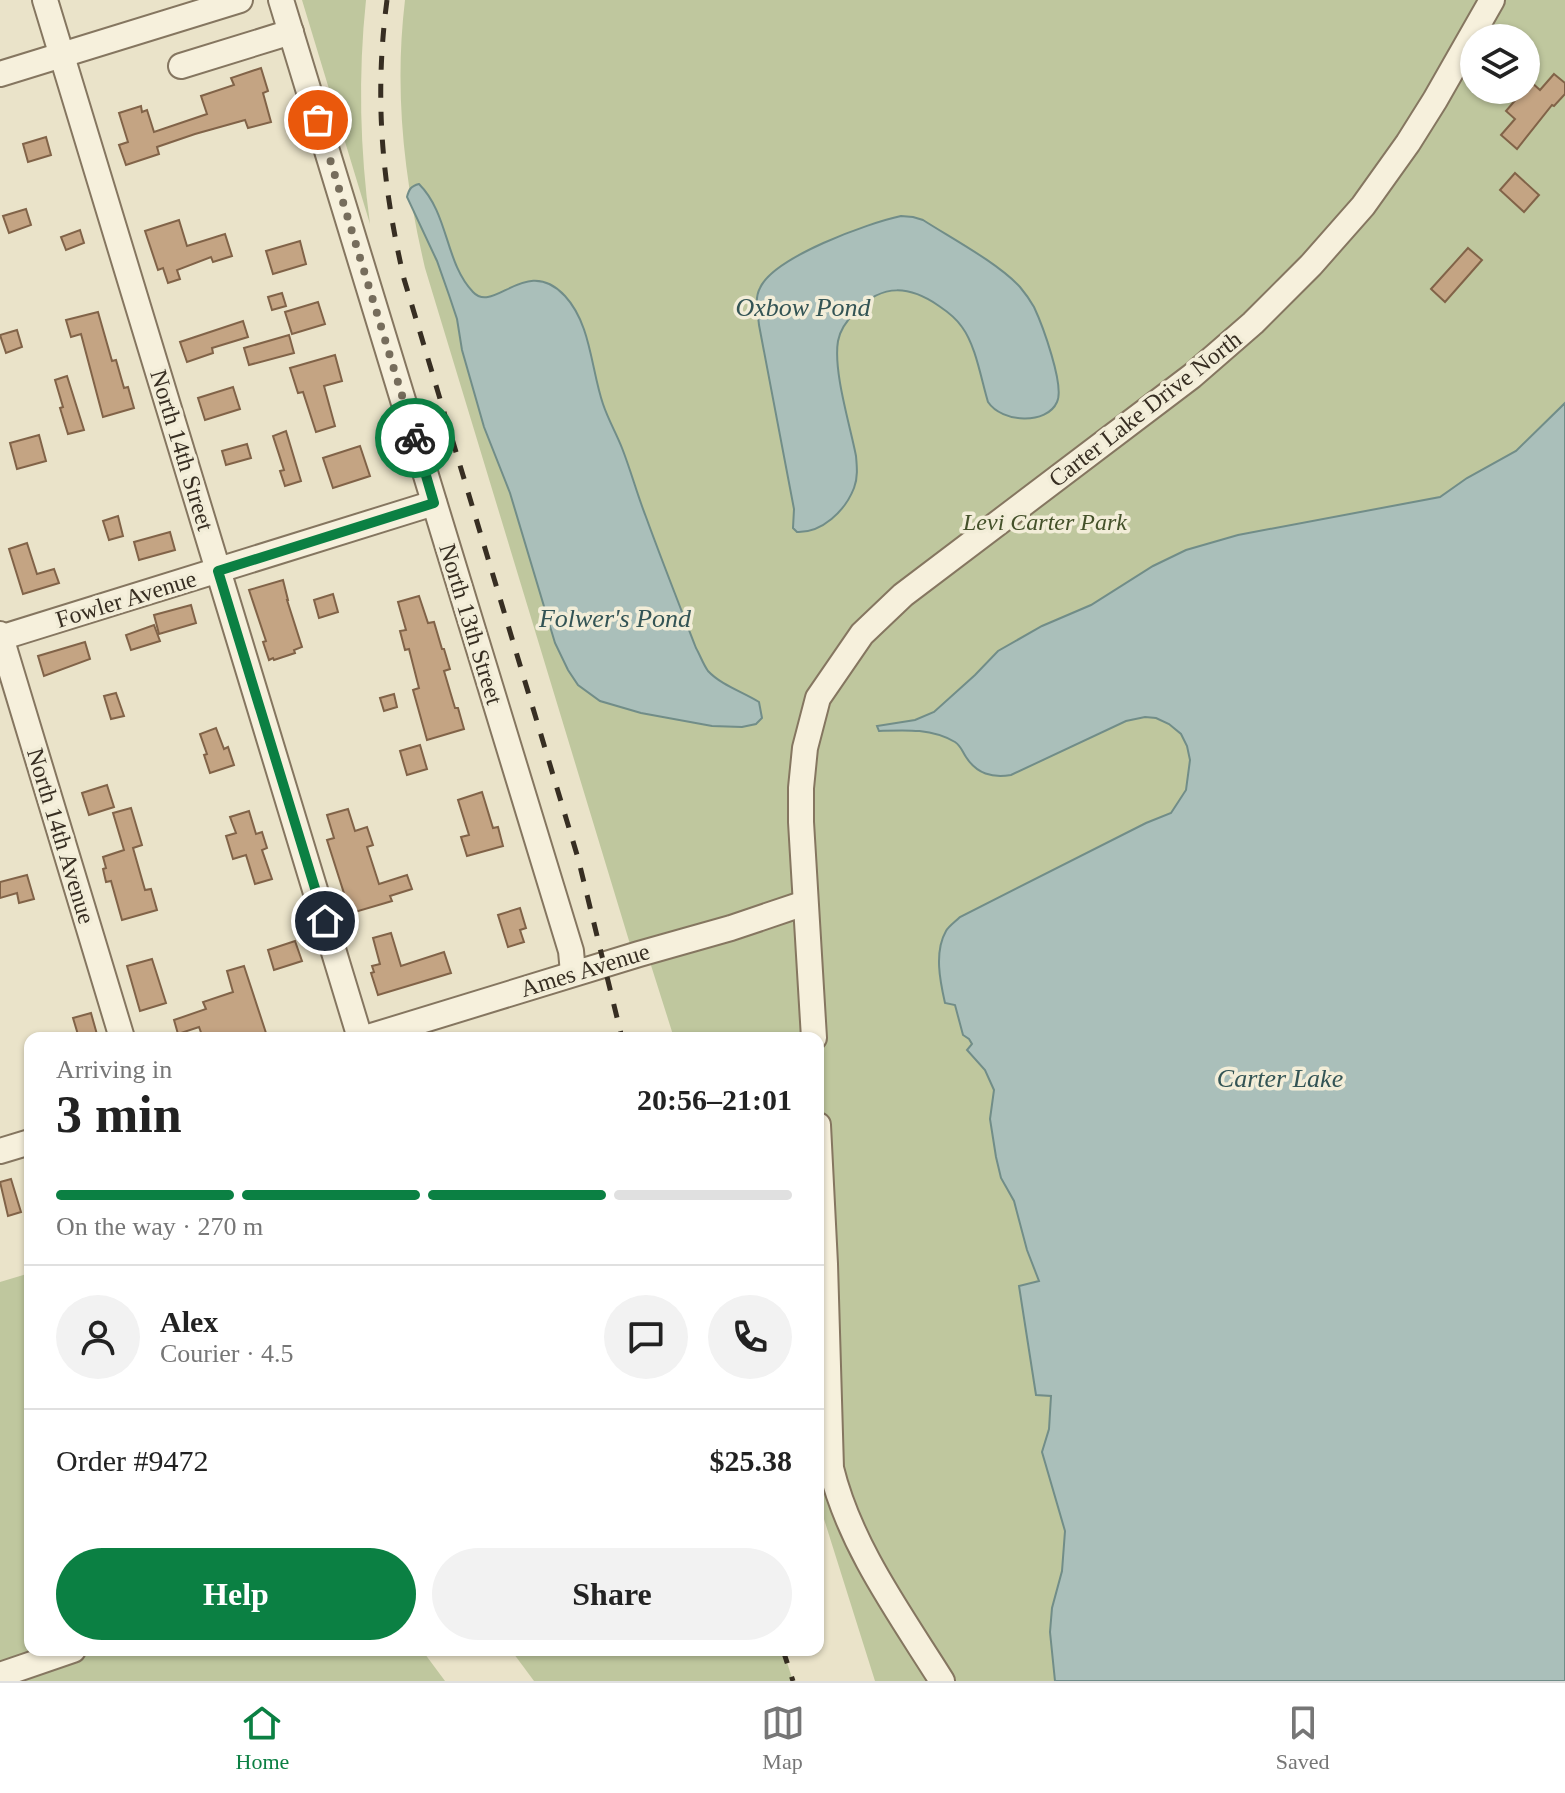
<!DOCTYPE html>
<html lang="en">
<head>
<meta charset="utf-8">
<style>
  :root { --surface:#fff; --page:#f2f2f2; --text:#222; --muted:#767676; --line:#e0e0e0; --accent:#0b8043 }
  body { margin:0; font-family:Georgia,serif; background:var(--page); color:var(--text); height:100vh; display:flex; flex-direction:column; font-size:30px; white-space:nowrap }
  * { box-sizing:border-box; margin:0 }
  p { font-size:26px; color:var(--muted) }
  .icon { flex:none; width:44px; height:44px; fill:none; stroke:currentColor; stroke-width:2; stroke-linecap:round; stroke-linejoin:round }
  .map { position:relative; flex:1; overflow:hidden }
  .details { position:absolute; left:24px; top:1032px; width:800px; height:624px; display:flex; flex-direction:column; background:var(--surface); border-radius:16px; box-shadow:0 2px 6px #0004 }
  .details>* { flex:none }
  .fabs { position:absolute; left:1460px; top:24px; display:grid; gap:16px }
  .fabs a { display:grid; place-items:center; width:80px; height:80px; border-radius:50%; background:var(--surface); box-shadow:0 2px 6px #0004; font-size:40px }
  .pin { position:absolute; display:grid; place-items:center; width:68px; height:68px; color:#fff; margin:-34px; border:4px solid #fff; border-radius:50%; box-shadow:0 2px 8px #0007 }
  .courier { position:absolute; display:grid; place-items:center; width:80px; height:80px; margin:-40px; border:6px solid #0b8043; border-radius:50%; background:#fff; color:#222; box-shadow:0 2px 10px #0007 }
  .headline em { font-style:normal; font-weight:700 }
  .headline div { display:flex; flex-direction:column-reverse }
  .headline { display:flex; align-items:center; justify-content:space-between; height:136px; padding:0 32px }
  h1 { font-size:52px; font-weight:700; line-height:60px }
  .bar { display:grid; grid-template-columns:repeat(4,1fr); gap:12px 8px; align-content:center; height:96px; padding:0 32px }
  .bar i { height:10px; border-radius:6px; background:var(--line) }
  .bar .active { background:var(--accent) }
  .bar p { grid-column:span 4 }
  .line { display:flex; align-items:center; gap:20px; padding:0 32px; border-top:2px solid var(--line) }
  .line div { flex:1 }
  .round { display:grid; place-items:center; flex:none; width:84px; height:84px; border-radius:42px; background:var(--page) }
  .primary-button { display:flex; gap:16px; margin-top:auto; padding:16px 32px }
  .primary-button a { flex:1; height:92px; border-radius:48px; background:var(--accent); color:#fff; font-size:32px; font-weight:700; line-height:92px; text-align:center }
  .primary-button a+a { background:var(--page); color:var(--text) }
  .menu { display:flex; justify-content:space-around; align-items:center; height:112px; border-top:2px solid var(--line); background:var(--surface); font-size:22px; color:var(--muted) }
  .menu a { display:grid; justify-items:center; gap:4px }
  .menu .active { color:var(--accent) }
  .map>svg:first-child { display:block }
  .green { fill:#bfc79e; fill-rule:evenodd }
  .water { fill:#aabfba; stroke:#718d88; stroke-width:2 }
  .building { fill:#c4a483; stroke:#816348; stroke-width:2 }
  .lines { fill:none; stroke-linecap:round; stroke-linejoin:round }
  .minor-casing { stroke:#857660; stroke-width:28 }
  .minor { stroke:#f6f0dc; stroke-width:24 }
  .rail { stroke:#372e22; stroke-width:5; stroke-dasharray:14 14; stroke-linecap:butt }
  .done { stroke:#766d5c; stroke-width:8; stroke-dasharray:0 14.4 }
  .route { stroke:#0b8043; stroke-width:10 }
  .labels { text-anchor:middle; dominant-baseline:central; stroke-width:7; stroke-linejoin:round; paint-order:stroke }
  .street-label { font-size:24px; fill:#372e22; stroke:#f2edd8 }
  .park-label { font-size:24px; font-style:italic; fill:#44512a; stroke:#f2edd8 }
  .water-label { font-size:26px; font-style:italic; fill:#335455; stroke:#f2edd8 }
</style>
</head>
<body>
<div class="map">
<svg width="1565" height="1681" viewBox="0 0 1565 1681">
  <rect width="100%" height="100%" fill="#eae3c9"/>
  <g class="green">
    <path d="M302,0H366C358,75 360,150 370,224Z"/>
    <path d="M405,0H1565V1681H875L818,1500V1038H674L643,940L630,944L425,268C404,178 394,92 405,0ZM1474,38H1526V90H1474Z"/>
    <path d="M30,1273V1650H422L445,1681H0V1282Z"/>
    <path d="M511,1650H783L793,1681H534Z"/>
  </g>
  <g class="water">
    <path d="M419,184C449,214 445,263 473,292C494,315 526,254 565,296C591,324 591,369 603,404C608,419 616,433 622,448C631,471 637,494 646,517C662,561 679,604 696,648C700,655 703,664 708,671C721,685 743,692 759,702L762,718L756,724L742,727L712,726L641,713L600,701L578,685L568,670L555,643L510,493L484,427L462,350L457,319L449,295L437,261L407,197C409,189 411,186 419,184Z"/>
    <path d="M901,216L913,217L923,220C951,238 998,263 1020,287C1025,293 1030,300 1034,307C1042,324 1065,386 1057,402C1047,425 1002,423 988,402C981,379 976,346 962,327C956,318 948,312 939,306C910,286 883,283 857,310C848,319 840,329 838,341C833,371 850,425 856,456C857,467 858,478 854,488C845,511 822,533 797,532L793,528L794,509L759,325C758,313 754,299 760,288C774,257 868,223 901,216Z"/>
    <path d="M1565,403V1681H1055L1050,1632L1052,1608L1062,1571L1065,1531L1042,1452L1049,1429L1051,1396L1036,1395L1019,1286L1039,1281L1027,1250L1014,1201L1001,1178L996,1157L990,1119L994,1090L985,1070L967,1050L972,1044L969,1039L963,1035L955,1005L945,1003C940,981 934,952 946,931C949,926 955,922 960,917L1146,823L1171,813L1186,790L1190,760L1187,746L1181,734L1169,724L1156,718L1145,717L1126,721L1011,775C992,778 977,774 966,757C962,751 961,746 955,742C931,728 904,730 879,731L877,726L915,720L934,712L975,675L998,651L1042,626L1091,605L1153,566L1186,550L1238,535L1440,497L1467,478L1516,451Z"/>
  </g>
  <g class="building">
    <path d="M261,68L268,91L263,93L271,122L248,128L245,120L195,134L157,147L159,154L126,165L119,145L128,142L119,113L141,106L142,112L147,110L154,132L207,114L201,96L234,85L231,78Z"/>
    <path d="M1554,74L1565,83V94L1554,106L1552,105L1517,149L1501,135L1515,119L1506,111L1531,82L1540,90Z"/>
    <path d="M46,137L51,155L28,162L23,144Z"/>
    <path d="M1515,173L1539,195L1524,212L1500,190Z"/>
    <path d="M26,209L31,225L9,233L3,216Z"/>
    <path d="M179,220L187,246L225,234L232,256L213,262L211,257L177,270L180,279L168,283L163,268L158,270L145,231Z"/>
    <path d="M80,230L84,243L66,250L61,237Z"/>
    <path d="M300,241L306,264L273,274L266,251Z"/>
    <path d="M1468,248L1482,260L1445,302L1431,289Z"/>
    <path d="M282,293L286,306L272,310L268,297Z"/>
    <path d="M318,302L325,324L292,334L285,312Z"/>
    <path d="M98,312L112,361L116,360L124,388L128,387L134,408L103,417L81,334L71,337L66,320Z"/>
    <path d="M243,321L248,337L212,348L213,353L187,362L180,342Z"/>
    <path d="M17,330L22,347L6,353L0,335Z"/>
    <path d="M289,335L294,353L249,365L244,348Z"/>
    <path d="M335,355L342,381L324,386L335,426L316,432L303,392L298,393L290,368Z"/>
    <path d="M67,376L84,430L68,434L60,408L63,407L55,380Z"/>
    <path d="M233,387L240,409L205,420L198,398Z"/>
    <path d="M286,431L301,481L285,486L280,471L284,470L273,436Z"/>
    <path d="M39,435L46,461L17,469L10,443Z"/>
    <path d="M247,444L251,458L226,465L222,451Z"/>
    <path d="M360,446L370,476L333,488L323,458Z"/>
    <path d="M118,516L123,536L109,540L103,521Z"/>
    <path d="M170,532L175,550L139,560L134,542Z"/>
    <path d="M27,543L37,574L54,569L59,583L23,594L9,549Z"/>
    <path d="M283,580L288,600H287L302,647L294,650L295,653L274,660L273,658L269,660L263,642L266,641L249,590Z"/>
    <path d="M333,594L338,612L319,618L314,600Z"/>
    <path d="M419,596L428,623L434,622L442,649H444L450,669L444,671L455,708H458L464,729L427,740L413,690L419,688L409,649L405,650L400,631L406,630L398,602Z"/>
    <path d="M191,605L196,623L159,634L154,615Z"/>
    <path d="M154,625L160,641L131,650L126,635Z"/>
    <path d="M85,642L90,659L44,676L38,656Z"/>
    <path d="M116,693L124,716L111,719L104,696Z"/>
    <path d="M394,694L397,707L384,711L380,698Z"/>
    <path d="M216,728L224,749L228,747L234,765L210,773L204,755L207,754L200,734Z"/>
    <path d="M420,745L427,769L407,775L400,751Z"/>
    <path d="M107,785L114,807L89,815L82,793Z"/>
    <path d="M482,792L493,828L498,827L503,846L467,856L461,837L469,835L458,800Z"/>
    <path d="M131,808L142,845L133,848L145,890L151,889L157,910L122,920L111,881L106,882L103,869L106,868L103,857L124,850L113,813Z"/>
    <path d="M348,809L355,831L367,827L373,845L367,847L379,884L407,875L412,889L390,896L392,901L355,912V911L350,912L327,840L334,838L327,815Z"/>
    <path d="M249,811L256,834L262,832L267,848L262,850L272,879L255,884L246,855L233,859L226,836L236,833L230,817Z"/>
    <path d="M27,875L34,899L19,903L17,893L0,898V882Z"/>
    <path d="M520,908L526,928L520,930L524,942L508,947L498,915Z"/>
    <path d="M391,933L401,966L444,952L451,973L378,995L371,973L374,972L372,966L380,964L373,938Z"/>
    <path d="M295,941L302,961L274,970L268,950Z"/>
    <path d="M152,959L166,1003L140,1011L127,966Z"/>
    <path d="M244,966L266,1033L250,1038H203L199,1027L178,1034L174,1020L206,1009L203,1002L233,992L227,971Z"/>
    <path d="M91,1013L98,1038H79L73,1018Z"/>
    <path d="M11,1179L21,1212L8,1216L0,1182Z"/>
  </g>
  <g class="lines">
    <g class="minor-casing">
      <g id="minor">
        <path d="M45,0L360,1038"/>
        <path d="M281,0L571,951L573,973"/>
        <path d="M181,66L291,32"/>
        <path d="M0,74L240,0"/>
        <path d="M0,634L122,1038"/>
        <path d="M0,638L434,503"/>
        <path d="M365,1038L639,954L731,928L805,903"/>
        <path d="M814,1038L801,822V788L805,748L818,698L862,634L903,595L1192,376L1253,323L1311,265L1363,206L1408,143L1435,100L1492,0"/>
        <path d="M818,1125L825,1264L831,1468C850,1546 900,1614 942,1681"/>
        <path d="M0,1151L30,1142"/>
        <path d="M0,1675L73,1650"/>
      </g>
    </g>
    <use href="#minor" class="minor"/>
    <g class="rail">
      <path d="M387,0C374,98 382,183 404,279L578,858L622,1038"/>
      <path d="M783,1650L793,1681"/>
    </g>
  </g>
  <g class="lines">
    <path class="done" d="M318,120L415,438"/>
    <path class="route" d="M325,921L218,571L434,503L415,438"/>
  </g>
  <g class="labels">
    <g class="street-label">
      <text transform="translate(1145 409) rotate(-38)">Carter Lake Drive North</text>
      <text transform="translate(182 450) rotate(73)">North 14th Street</text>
      <text transform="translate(126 599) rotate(-17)">Fowler Avenue</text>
      <text transform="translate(471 624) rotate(73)">North 13th Street</text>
      <text transform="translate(61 836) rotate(73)">North 14th Avenue</text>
      <text transform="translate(585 970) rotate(-17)">Ames Avenue</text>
    </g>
    <g class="park-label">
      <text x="1045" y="522">Levi Carter Park</text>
    </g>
    <g class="water-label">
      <text x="803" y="307">Oxbow Pond</text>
      <text x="615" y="618">Folwer's Pond</text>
      <text x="1280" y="1078">Carter Lake</text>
    </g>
  </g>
</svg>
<div class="fabs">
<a><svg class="icon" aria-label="layers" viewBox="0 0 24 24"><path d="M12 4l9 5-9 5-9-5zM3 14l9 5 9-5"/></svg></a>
</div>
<div class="pin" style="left:318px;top:120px;background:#ea580c"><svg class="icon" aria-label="bag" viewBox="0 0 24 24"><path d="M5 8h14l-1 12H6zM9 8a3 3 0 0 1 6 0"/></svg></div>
<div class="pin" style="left:325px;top:921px;background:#1f2937"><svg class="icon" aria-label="home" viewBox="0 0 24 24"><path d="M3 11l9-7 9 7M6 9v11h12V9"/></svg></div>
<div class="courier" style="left:415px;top:438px"><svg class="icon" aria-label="bike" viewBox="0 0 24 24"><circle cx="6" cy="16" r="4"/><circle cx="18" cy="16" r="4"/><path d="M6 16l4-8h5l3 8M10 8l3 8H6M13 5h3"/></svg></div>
<section class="details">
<div class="headline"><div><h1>3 min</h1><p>Arriving in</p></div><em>20:56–21:01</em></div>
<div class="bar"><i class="active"></i><i class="active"></i><i class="active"></i><i></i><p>On the way · 270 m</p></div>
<div class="line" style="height:144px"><a class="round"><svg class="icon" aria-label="person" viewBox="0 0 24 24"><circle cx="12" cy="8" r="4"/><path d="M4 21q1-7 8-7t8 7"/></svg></a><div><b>Alex</b><p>Courier · 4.5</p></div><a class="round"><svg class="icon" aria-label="chat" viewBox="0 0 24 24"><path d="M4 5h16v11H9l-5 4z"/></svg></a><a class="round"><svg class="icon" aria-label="phone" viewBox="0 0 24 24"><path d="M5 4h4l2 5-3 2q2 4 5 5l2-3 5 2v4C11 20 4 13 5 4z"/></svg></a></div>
<div class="line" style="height:104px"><div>Order #9472</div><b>$25.38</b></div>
<div class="primary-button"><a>Help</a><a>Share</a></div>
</section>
</div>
<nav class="menu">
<a class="active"><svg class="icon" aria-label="home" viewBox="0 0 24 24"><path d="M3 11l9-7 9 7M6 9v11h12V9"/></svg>Home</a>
<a><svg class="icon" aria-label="map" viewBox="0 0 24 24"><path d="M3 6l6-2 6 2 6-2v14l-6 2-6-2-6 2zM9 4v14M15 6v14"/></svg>Map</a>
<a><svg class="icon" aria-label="saved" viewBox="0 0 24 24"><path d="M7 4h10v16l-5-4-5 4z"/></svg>Saved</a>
</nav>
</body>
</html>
